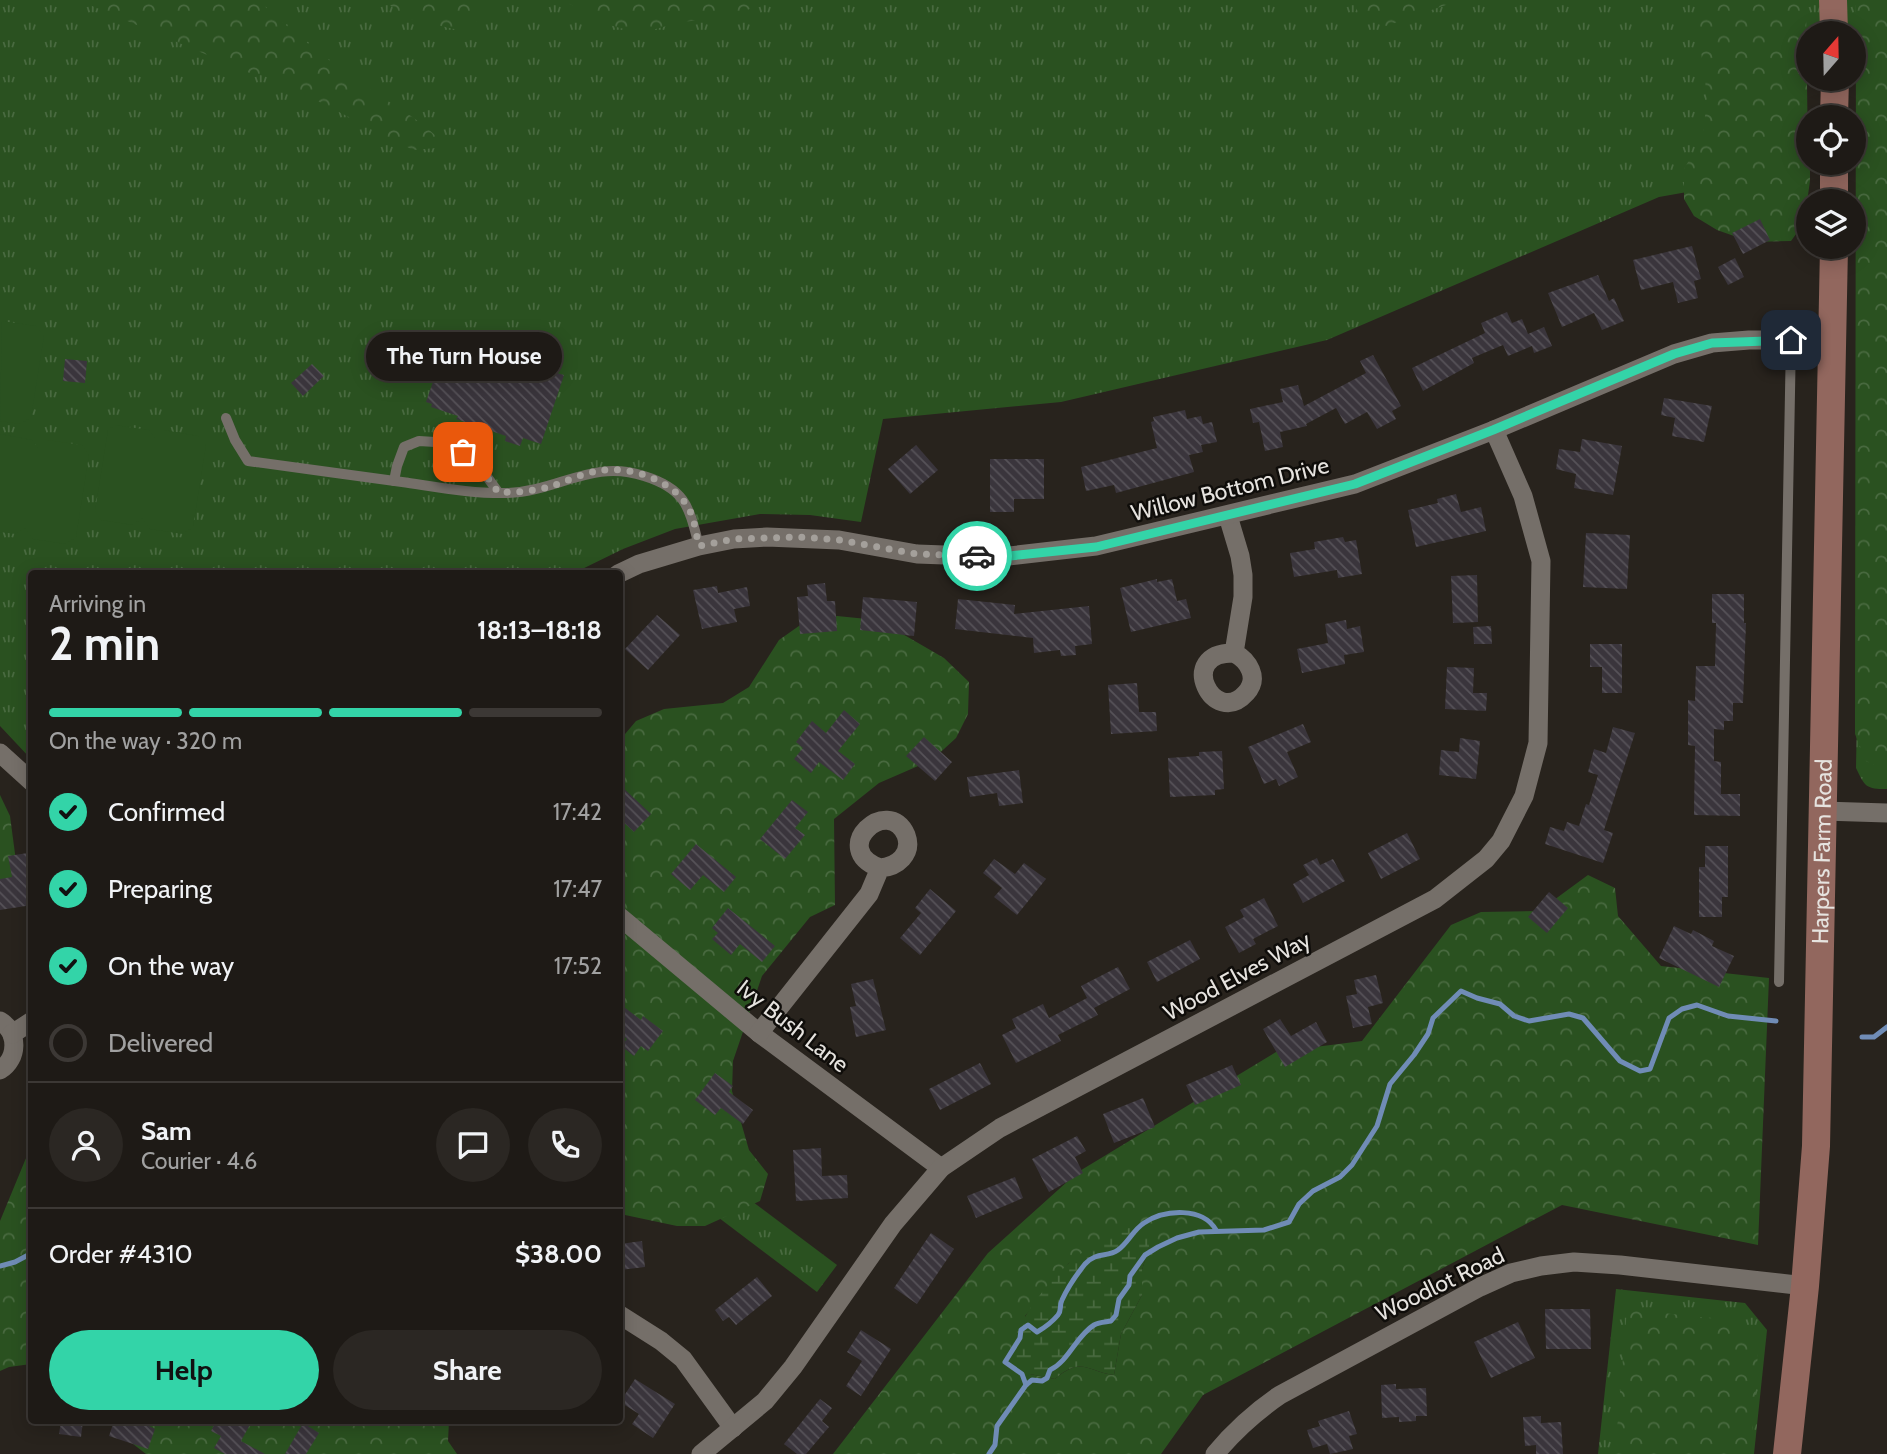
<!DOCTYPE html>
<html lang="en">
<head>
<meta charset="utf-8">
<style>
  :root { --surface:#1e1a16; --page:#2b2723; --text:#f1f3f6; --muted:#a1a1a1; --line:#3c3835; --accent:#33d4a8 }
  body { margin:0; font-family:Cabin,sans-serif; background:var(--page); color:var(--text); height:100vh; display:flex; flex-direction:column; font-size:26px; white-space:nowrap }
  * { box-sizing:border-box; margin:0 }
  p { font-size:23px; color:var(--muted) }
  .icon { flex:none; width:38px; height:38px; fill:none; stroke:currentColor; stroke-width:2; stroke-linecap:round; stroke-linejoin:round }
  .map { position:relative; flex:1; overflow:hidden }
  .details { position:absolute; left:28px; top:570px; width:595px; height:854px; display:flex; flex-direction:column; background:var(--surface); border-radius:7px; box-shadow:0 4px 18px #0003,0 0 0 2px var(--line) }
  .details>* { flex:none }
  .needle { width:46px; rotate:20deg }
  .fabs { position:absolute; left:1796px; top:21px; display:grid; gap:14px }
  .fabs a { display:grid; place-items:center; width:70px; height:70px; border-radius:50%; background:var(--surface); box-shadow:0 4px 18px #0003,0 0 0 2px var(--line); font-size:35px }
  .pin { position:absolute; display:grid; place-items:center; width:60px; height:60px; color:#fff; margin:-30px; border-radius:14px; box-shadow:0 4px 10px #0006 }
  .courier { position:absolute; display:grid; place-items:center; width:70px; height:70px; margin:-35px; border:5px solid #33d4a8; border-radius:50%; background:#fff; color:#222; box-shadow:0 2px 9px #0007 }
  .bubble { position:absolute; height:49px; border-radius:24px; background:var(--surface); box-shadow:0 4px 18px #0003,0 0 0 2px var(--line); font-size:23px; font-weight:800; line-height:49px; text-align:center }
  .summary em { font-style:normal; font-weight:800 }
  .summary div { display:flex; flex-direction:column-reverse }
  .summary { display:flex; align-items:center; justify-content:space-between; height:119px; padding:0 21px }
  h1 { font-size:46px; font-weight:800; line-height:52px }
  .bar { display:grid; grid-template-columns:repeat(4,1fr); gap:10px 7px; align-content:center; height:84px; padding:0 21px }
  .bar i { height:9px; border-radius:5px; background:var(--line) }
  .bar .active { background:var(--accent) }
  .bar p { grid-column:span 4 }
  .line { display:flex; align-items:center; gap:18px; padding:0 21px; border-top:2px solid var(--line) }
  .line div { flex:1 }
  .round { display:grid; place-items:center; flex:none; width:74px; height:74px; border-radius:37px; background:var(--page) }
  ol { padding:0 21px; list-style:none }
  li { display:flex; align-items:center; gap:21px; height:77px }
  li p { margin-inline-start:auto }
  li .icon { padding:7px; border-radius:50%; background:var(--accent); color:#111; stroke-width:4 }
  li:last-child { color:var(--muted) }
  li i { width:38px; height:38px; border:4px solid var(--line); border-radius:50% }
  .primary-button { display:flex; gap:14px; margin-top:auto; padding:14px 21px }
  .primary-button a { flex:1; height:80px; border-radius:42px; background:var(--accent); color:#111; font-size:28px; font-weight:800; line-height:80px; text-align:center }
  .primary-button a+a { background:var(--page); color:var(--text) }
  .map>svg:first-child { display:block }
  .grass { fill:url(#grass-tufts) }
  .forest { fill:url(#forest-crowns); fill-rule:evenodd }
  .wetland { fill:url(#wetland-marsh) }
  .pitch { fill:#2a5120 }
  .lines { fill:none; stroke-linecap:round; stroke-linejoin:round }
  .stream { stroke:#708cb6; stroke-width:5 }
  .building { fill:url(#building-back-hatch) }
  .service { stroke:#756f69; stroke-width:10 }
  .minor { stroke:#756f69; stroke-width:19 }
  .secondary { stroke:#92675e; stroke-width:28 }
  .done { stroke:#a4a09b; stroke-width:7; stroke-dasharray:0 12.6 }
  .route { stroke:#33d4a8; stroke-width:9 }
  .labels { text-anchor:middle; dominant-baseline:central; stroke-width:5; stroke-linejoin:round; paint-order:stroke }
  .street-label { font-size:23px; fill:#e6e3df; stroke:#0f0d0a }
</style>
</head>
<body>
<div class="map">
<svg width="1887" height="1454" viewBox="0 0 1887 1454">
  <defs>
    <pattern id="grass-tufts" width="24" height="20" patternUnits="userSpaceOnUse" patternTransform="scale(1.75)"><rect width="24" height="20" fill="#2a5120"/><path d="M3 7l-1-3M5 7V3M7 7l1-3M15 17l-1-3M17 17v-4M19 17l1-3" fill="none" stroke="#496a40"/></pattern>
    <pattern id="forest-crowns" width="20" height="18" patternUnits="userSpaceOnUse" patternTransform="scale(1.75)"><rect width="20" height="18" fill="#2a5120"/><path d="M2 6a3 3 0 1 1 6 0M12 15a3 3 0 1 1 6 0" fill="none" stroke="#496a40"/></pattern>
    <pattern id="wetland-marsh" width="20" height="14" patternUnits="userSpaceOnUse" patternTransform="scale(1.75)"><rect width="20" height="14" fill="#2a5120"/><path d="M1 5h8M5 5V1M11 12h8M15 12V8" fill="none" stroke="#496a40"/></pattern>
    <pattern id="building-back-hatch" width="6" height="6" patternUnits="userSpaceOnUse" patternTransform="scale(1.75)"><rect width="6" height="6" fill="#3a353c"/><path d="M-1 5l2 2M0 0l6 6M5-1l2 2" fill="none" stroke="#565258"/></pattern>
  </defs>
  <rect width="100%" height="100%" fill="#28231d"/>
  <g class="grass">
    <path d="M0,0H1887V789C1866,789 1865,787 1856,768L1867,167L1863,40H1853V33H1808V42H1798L1799,172L1659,197L1327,340L1061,402L883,419L861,522L810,515L760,514L675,529L623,549L572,574H32L31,759L0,726Z"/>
    <path d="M620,1102L837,1265L817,1292L620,1143Z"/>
    <path d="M1616,1289L1745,1303L1767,1330L1754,1454H1598Z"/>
  </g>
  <g class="forest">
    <path d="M78,0H258C293,33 330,62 369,89C392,104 416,117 436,136V148L413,150L269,76L252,74Z"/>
    <path d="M382,0H497L470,28L454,29L410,19Z"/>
    <path d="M560,0H768L733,17L681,22L652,30L624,29L609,25L586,11Z"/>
    <path d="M1353,0H1460L1386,26L1362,18L1352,2Z"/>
    <path d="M1694,0H1806L1808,163H1810V181L1804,223L1791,241L1751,242L1717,230L1694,216L1684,199V169L1703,136L1707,96Z"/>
    <path d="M1856,0H1887V772L1866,761L1855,734Z"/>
    <path d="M837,616L867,619L894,629L944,658L969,682L968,714L956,738L932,760L879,783L834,819L835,905L810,917L762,976L733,1061L732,1091L749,1150L768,1174L760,1201L705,1226H677L625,1215L620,1213V740L636,721L664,709L723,703L749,687L779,640L806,621Z"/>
    <path d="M0,795L10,816L19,884L0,909Z"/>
    <path d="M1588,875L1615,888L1618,916L1661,966L1769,978L1758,1245L1562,1205L1203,1395L1161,1454H833L988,1253L1078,1172L1276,1052L1362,1041L1451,925L1481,912L1539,911ZM1149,1247L1142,1270V1295L1121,1334L1114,1375C1085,1371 1082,1356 1055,1379L1030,1374L1025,1316L1069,1263Z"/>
    <path d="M31,1146V1364L9,1367L0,1371V1221Z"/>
    <path d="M1627,1309L1744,1322L1758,1353L1751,1454H1615Z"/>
    <path d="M109,1421H449L448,1441L457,1454H146L115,1430Z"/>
  </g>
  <path class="wetland" d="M1129,1228L1148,1236L1149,1247L1142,1270V1295L1121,1334L1114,1375C1086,1371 1081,1356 1055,1379L1030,1374L1015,1379C996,1344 1043,1287 1068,1264C1085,1248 1108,1238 1129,1228Z"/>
  <g class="pitch">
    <path d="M2,321L36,326L44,336L31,417L21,424L0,421Z"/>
    <path d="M115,425L149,430L155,438L164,430L198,436L206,445L193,527L183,534L150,529L142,518L133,525L101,520L95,511L108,430Z"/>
    <path d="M0,434L32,440L38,448L47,440L82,445L89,455L76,537L66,544L33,539L25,528L16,534L0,532Z"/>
  </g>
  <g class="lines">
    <g class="stream">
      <path d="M1862,1037H1874L1887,1027"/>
      <path d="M0,1266L15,1262L32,1253"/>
      <path d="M1026,1385L1022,1374L1005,1362L1020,1338L1021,1330L1028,1325L1037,1332C1044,1328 1053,1321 1058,1315C1062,1310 1059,1306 1062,1300C1067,1289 1077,1274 1085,1264C1097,1251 1107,1258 1118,1250C1128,1243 1133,1230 1144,1223C1165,1209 1203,1207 1216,1230"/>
      <path d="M989,1454L995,1445L997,1426L1026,1385L1032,1380L1042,1381L1047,1378L1050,1370C1069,1361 1076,1336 1094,1325C1099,1322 1106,1322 1111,1321L1116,1315L1119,1299L1129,1285L1130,1276L1145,1255L1158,1247L1177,1238L1199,1232L1264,1230L1289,1222L1299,1204L1313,1191L1340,1177L1352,1165L1377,1126L1390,1084L1414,1055L1428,1034L1433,1018L1461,991L1477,998L1500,1004L1514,1016L1529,1021L1569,1014L1583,1018L1620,1061L1640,1071L1650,1069L1669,1018L1682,1009L1697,1005L1728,1016L1776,1021"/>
    </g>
  </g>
  <g class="building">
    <path d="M1760,219L1770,240L1743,254L1732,233Z"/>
    <path d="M1692,246L1701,279L1694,281L1698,298L1678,303L1673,282L1641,290L1633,260Z"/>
    <path d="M1735,258L1744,277L1728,285L1718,267Z"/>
    <path d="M1598,275L1609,301L1614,298L1624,321L1602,330L1594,313L1562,327L1548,293Z"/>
    <path d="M1507,312L1512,323L1522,319L1528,334L1544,327L1552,346L1534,353L1532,346L1508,356L1503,345L1472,358L1474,363L1423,391L1412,368L1485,333L1481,323Z"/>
    <path d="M466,334L490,342L488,350L533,365L538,352L558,358L553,372L564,375L541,444L523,438L520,446L505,441L506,436L456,419L458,416L431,407L432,404L426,402L436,373L426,370L435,343L442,346L446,335L463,341Z"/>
    <path d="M1373,355L1401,406L1392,411L1396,419L1377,429L1367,412L1345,424L1336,408L1306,424L1307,426L1280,432L1283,447L1265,451L1259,422L1253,423L1250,409L1283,402L1280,389L1298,385L1304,406L1366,373L1360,361Z"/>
    <path d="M65,359L87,361L85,383L63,381Z"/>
    <path d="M312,364L324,376L303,396L291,383Z"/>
    <path d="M1664,398L1712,406L1704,442L1672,436L1675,418L1661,415Z"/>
    <path d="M1185,410L1187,419L1201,416L1203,424L1212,422L1217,442L1201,445L1203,452L1189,455L1194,472L1116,493L1114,485L1086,491L1081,467L1157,448L1151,422L1154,421L1153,417Z"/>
    <path d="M1582,439L1622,446L1613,495L1574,488L1576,474L1556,469L1559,449L1580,452Z"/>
    <path d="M916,445L938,470L910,494L888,469Z"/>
    <path d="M990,459H1044V499H1014V512H990Z"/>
    <path d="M1456,494L1461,512L1481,507L1486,531L1416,547L1408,510L1438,503L1437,499Z"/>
    <path d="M1586,533L1630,535L1627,589L1583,587Z"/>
    <path d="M1343,537L1345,542L1356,540L1362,574L1338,578L1337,570L1294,577L1290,553L1315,549L1314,542Z"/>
    <path d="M1477,575L1478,622L1453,623L1451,576Z"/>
    <path d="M1157,579V582L1172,579L1177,601L1186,599L1191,618L1131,632L1120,588Z"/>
    <path d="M825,583L827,601H835L837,631L800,634L797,597L808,596L807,585Z"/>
    <path d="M717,586L718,593L747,587L750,606L734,609L737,622L702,629L693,590Z"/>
    <path d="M1712,594H1744V623H1746L1743,703H1733V721H1724V730L1714,729V761L1721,762V794H1740V816L1694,815L1695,746L1688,745V700L1695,701L1696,666H1715L1716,623H1712Z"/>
    <path d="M863,597L917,602L914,636L860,630Z"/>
    <path d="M958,599L1015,605L1014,614L1089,606L1092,644L1075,646L1076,655L1061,656L1060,650L1034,653L1033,638L955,629Z"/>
    <path d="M657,615L680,635L648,670L625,649Z"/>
    <path d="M1346,620L1347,629L1360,626L1364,652L1344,655L1345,664L1302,673L1297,649L1328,643L1325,624Z"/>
    <path d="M1491,626L1492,644H1474L1473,627Z"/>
    <path d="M1590,644H1622V693H1602V667H1590Z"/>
    <path d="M1447,667L1474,668L1473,693H1487L1486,711L1445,709Z"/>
    <path d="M1137,683L1139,712H1156L1157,731L1111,734L1108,685Z"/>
    <path d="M844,710L860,724L838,751L855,764L843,780L819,762L811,773L794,759L803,748L796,742L812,721L826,733Z"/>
    <path d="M1303,724L1311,742L1287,752L1298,777L1279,786L1276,779L1264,784L1248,747Z"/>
    <path d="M1613,727L1635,733L1604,830L1613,833L1603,863L1545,844L1550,827L1564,831L1567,822L1579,826L1586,804L1589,805L1598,775L1588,772L1594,749L1606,753Z"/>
    <path d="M924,737L952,762L935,781L906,756Z"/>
    <path d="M1460,738L1480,741L1476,779L1439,775L1441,750L1459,752Z"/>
    <path d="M1222,751L1224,789L1215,790V795L1170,797L1168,758L1199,756V752Z"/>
    <path d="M1019,770L1023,803L999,806L997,793L970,797L967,777Z"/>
    <path d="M620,785L651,814L634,832L620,819Z"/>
    <path d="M792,800L808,812L795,828L805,835L785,859L760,839Z"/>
    <path d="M1407,833L1420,859L1381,879L1368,853Z"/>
    <path d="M696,844L736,877L724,892L703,875L690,890L671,874Z"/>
    <path d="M1705,846H1728V897H1722V917H1699V867H1705Z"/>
    <path d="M28,853L32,873V905L0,910V879L12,877L8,856Z"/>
    <path d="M1317,858L1320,865L1333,859L1345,881L1303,903L1293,884L1309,875L1303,865Z"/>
    <path d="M994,859L1015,874L1024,863L1046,879L1017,915L994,897L1002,888L983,873Z"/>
    <path d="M930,889L956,911L920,955L900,938L921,913L915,908Z"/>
    <path d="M1549,892L1568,908L1547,933L1528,917Z"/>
    <path d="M1264,898L1278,926L1253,939L1256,944L1239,953L1225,927L1244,917L1240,910Z"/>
    <path d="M728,908L775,946L762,962L740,944L731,955L712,939L718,933L712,928Z"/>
    <path d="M1674,926L1691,934L1693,930L1714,941L1712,946L1734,956L1719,987L1659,958Z"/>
    <path d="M1190,940L1200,959L1157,982L1147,962Z"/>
    <path d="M1118,967L1130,989L1094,1008L1098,1015L1058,1035L1061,1041L1016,1063L1002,1035L1016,1028L1012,1019L1043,1004L1049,1018L1087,998L1081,986Z"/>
    <path d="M1376,975L1383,1003L1368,1007L1372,1024L1353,1028L1346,996L1357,994L1354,980Z"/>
    <path d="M873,979L886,1030L856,1037L850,1007L856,1006L851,984Z"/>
    <path d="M620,1004L641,1020L643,1016L663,1031L648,1051L641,1046L634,1056L621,1046L627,1039L620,1033Z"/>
    <path d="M1280,1019L1291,1036L1316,1022L1327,1042L1285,1067L1263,1029Z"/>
    <path d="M980,1063L991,1084L940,1110L929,1089Z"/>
    <path d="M1232,1065L1241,1085L1195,1105L1186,1085Z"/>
    <path d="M715,1073L733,1086L729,1092L753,1110L743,1124L721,1108L715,1115L695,1100Z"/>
    <path d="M1143,1098L1155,1127L1114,1143L1103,1114Z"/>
    <path d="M1077,1136L1086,1151L1075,1157L1083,1173L1049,1192L1032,1159Z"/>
    <path d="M821,1148L822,1176L847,1175L848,1198L796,1201L793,1150Z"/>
    <path d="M1015,1177L1023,1198L976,1218L967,1196Z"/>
    <path d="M931,1233L954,1249L917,1304L894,1288Z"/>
    <path d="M642,1241L645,1267L620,1270V1244Z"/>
    <path d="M757,1277L772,1296L736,1325L729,1317L723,1321L715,1310Z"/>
    <path d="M1545,1309H1590L1591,1349H1546Z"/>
    <path d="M1518,1322L1535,1358L1491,1378L1474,1342Z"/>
    <path d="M861,1330L891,1349L861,1396L846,1386L862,1361L847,1352Z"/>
    <path d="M635,1379L675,1404L653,1438L632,1424L639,1414L620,1402Z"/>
    <path d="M1396,1384V1389L1426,1388L1427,1416H1416V1421L1399,1422V1417L1382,1418L1381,1385Z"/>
    <path d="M820,1399L832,1408L822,1421L829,1427L806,1454H797L784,1444Z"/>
    <path d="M1349,1411L1357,1434L1349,1436L1353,1449L1330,1454L1327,1444L1313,1448L1307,1430L1320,1426L1318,1421Z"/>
    <path d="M1541,1416V1423L1561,1422L1563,1454H1536V1445L1525,1446L1523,1417Z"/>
    <path d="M61,1421H83L81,1437L59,1434Z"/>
    <path d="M114,1421H148L147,1425L155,1429L148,1449L109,1436Z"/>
    <path d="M216,1421H252L241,1441L265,1454H225L214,1448L221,1436L211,1431Z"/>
    <path d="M303,1423L319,1433L306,1454H285Z"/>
  </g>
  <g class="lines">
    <g class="service">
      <path d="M226,418L235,440L248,461C299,468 351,475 402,482C437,487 473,494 508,493C559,491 592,459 644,476C686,489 689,507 699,546"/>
      <path d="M394,481L397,466L404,447L419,441L435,442L463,452L475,460L498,492"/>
      <path d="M1779,982L1791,339"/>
    </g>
    <g class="minor">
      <path d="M1228,516L1240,556L1243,575V597L1234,653C1175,652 1214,729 1246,693C1260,678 1248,660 1234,653"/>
      <path d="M618,574L639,564L699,546L734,539L767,537L839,540L917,554L1000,557L1096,546L1355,484L1494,430L1674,354L1712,343L1749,340H1833"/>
      <path d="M0,753L32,782"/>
      <path d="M1823,811L1887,813"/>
      <path d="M620,917L759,1033L941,1168"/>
      <path d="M0,1021C19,1032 18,1059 0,1070"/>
      <path d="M759,1033L869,894L880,868C897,867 913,854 906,835C888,794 828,849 880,868"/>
      <path d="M12,1034L32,1021"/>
      <path d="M620,1315L661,1341L683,1359L733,1428"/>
      <path d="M701,1454L765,1401L793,1367L893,1224L941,1168L1000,1128L1435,899L1486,859L1501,841L1524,796L1538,743L1541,561L1523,496L1494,430"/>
      <path d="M1215,1454C1235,1430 1255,1412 1280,1395L1480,1287L1511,1273L1541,1266L1574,1262L1620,1265L1805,1286"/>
    </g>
    <g class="secondary">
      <path d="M1833,0L1834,33"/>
      <path d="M1834,117L1835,79"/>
      <path d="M1834,201V163"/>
      <path id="s1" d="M1787,1454L1805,1286L1816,1146L1834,247"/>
    </g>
  </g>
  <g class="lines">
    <path class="done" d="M463,452L475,460L498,492C516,493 535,491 552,486C567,481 583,473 599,471C629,465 674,480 689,509C695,520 696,535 699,546L734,539L800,537L839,540L917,554L977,556"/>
    <path class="route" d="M977,556L1000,557L1096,547L1355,484L1493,430L1674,354L1712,343L1791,340"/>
  </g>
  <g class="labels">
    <g class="street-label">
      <text transform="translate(1230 489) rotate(-14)">Willow Bottom Drive</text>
      <text stroke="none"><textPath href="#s1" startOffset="604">Harpers Farm Road</textPath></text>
      <text transform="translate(1237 976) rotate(-28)">Wood Elves Way</text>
      <text transform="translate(793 1026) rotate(38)">Ivy Bush Lane</text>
      <text transform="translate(1440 1284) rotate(-26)">Woodlot Road</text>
    </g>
  </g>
</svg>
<div class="fabs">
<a><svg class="needle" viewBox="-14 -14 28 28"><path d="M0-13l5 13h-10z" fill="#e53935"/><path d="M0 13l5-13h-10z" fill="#a1a1a1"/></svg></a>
<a><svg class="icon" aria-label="locate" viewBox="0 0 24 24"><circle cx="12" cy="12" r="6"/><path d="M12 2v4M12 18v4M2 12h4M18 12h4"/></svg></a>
<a><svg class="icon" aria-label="layers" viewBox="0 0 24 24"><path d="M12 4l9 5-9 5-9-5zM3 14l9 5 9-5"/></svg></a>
</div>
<div class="pin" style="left:463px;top:452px;background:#ea580c"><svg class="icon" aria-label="bag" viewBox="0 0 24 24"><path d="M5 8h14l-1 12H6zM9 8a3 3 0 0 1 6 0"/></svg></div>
<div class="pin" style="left:1791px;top:340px;background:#1f2937"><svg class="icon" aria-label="home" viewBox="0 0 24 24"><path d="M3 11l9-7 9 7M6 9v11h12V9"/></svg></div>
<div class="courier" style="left:977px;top:556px"><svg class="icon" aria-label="car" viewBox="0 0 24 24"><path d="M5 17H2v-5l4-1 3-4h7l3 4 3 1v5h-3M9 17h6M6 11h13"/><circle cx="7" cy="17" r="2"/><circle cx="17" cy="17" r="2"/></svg></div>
<div class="bubble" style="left:366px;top:332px;width:196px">The Turn House</div>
<section class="details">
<div class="summary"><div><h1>2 min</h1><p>Arriving in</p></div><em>18:13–18:18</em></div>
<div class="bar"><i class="active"></i><i class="active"></i><i class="active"></i><i></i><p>On the way · 320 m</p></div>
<ol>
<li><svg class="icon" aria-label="check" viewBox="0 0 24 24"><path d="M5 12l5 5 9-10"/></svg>Confirmed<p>17:42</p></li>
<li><svg class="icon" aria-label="check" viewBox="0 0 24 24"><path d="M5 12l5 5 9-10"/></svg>Preparing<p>17:47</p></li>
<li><svg class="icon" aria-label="check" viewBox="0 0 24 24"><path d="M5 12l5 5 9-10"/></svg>On the way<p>17:52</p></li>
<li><i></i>Delivered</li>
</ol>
<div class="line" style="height:126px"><a class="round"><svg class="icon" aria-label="person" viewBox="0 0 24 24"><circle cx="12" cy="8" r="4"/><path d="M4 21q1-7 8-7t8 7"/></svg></a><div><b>Sam</b><p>Courier · 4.6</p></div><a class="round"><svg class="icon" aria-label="chat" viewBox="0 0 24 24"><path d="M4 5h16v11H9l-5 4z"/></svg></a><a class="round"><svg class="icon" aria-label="phone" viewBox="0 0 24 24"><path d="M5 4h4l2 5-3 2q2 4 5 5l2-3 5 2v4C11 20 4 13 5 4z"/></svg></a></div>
<div class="line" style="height:91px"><div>Order #4310</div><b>$38.00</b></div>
<div class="primary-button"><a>Help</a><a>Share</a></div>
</section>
</div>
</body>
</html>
